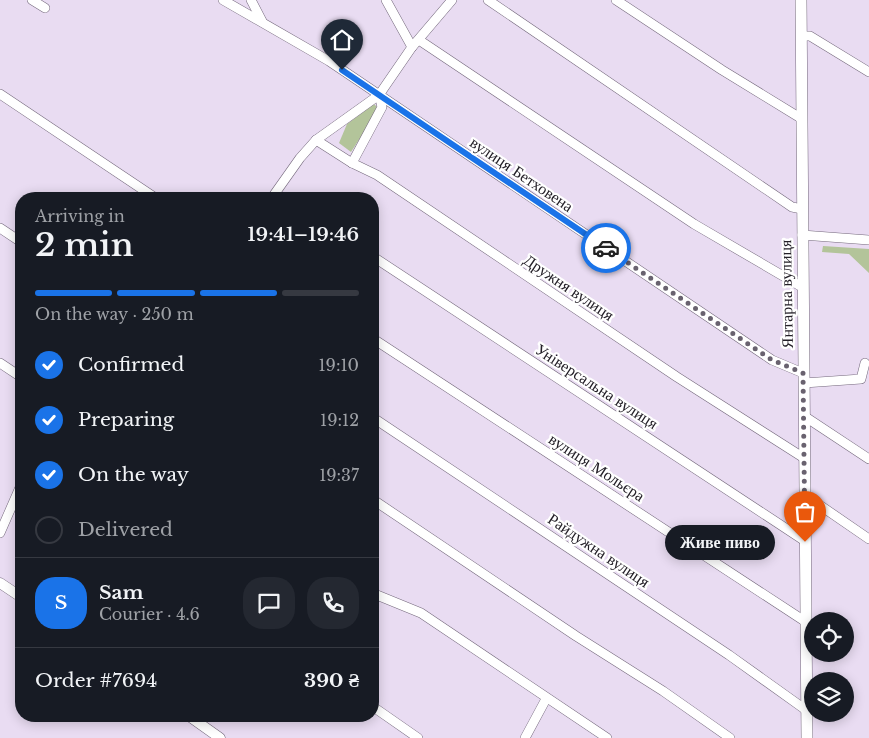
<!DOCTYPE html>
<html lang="en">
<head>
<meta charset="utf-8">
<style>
  :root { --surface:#171b24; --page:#242831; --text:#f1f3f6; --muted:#9ea1a6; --line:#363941; --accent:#1a73e8 }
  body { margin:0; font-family:"Libre Baskerville",serif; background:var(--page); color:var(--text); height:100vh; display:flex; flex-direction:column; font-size:19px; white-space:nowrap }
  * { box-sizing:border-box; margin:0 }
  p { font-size:16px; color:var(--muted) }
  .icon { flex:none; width:28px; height:28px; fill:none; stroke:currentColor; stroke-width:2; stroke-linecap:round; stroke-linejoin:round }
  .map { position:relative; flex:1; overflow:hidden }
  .sheet { position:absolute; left:15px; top:192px; width:364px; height:530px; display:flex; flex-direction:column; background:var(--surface); border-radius:20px; box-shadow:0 2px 12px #0003 }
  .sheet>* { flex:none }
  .buttons { position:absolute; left:804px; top:612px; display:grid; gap:10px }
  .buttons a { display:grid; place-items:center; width:50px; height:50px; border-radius:50%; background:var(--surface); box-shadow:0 2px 12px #0003; font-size:25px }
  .pin { position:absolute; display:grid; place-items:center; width:42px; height:42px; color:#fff; margin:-51px -21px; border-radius:50% 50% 50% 0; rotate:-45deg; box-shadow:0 0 5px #0007 }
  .pin .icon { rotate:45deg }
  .courier { position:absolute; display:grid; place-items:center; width:50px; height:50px; margin:-25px; border:4px solid #1a73e8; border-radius:50%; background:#fff; color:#222; box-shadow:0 1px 6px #0007 }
  .bubble { position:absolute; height:35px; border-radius:18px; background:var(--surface); box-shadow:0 2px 12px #0003; font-size:16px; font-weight:600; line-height:35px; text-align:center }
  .summary em { font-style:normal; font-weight:600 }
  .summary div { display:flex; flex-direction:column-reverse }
  .summary { display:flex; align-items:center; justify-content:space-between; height:85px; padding:0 20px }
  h1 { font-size:32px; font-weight:600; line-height:38px }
  .bar { display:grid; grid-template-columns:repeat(4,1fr); gap:8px 5px; align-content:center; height:60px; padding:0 20px }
  .bar i { height:6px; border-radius:4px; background:var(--line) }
  .bar .active { background:var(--accent) }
  .bar p { grid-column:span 4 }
  .line { display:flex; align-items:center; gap:12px; padding:0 20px; border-top:1px solid var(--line) }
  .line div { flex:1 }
  .round { display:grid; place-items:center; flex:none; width:52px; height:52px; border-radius:20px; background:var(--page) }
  ol { padding:0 20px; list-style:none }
  li { display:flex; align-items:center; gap:15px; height:55px }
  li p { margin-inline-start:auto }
  li .icon { padding:5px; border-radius:50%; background:var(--accent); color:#fff; stroke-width:4 }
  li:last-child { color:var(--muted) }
  li i { width:28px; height:28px; border:2px solid var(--line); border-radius:50% }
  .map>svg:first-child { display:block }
  .green { fill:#b3c49a }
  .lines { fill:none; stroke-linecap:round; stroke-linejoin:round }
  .minor-casing { stroke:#74687c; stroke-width:10 }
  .tertiary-casing { stroke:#74687c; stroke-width:11 }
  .secondary-casing { stroke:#74687c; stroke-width:12 }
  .minor { stroke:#fff; stroke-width:9 }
  .tertiary { stroke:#fff; stroke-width:10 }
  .secondary { stroke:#fff; stroke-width:11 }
  .done { stroke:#69626f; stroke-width:5; stroke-dasharray:0 9 }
  .route { stroke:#1a73e8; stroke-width:6 }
  .labels { text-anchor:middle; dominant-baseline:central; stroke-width:4.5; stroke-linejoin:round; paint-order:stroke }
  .street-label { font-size:16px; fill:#242028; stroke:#fff }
</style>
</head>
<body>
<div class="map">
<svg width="869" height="738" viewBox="0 0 869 738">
  <rect width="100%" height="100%" fill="#e9dcf2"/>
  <g class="green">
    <path d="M374,104L379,109L351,152L339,143L347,124Z"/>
    <path d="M823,246L869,249V273L849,254L822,252Z"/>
  </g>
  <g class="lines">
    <g class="minor-casing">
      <g id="minor">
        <path d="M32,0L45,8"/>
        <path d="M223,0L329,61L772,360L803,373"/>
        <path d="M251,0L262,21"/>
        <path d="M386,0L412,47"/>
        <path d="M488,0L792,207L802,209"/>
        <path d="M616,0L722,70L802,119"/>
        <path d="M802,36H810L869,72"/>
        <path d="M419,40L694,224L802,287"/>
        <path d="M0,94L157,199"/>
        <path d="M316,140L352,163L377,175L677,377L804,458"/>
        <path d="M352,163L382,107L379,95L412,47L452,0"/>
        <path d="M271,199L300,158L316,140L379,95"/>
        <path d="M0,228L21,242"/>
        <path d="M802,235L869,240"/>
        <path d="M372,256L805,541"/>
        <path d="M372,338L806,622"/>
        <path d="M0,363L21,377"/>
        <path d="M804,383L861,379L865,363"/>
        <path d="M804,416L869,459"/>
        <path d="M372,417L729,655L806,710"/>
        <path d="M805,495L869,539"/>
        <path d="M372,499L576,636L663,691L730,738"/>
        <path d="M0,533L21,485"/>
        <path d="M372,593L421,613L607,738"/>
        <path d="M372,706L418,738"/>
        <path d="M525,738L546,699"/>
      </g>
    </g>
    <g class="tertiary-casing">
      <g id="tertiary">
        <path d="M0,583L21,597"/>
        <path d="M189,716L220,738"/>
      </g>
    </g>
    <g class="secondary-casing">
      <path id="secondary" d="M801,0L807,738"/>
    </g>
    <use href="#minor" class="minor"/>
    <use href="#tertiary" class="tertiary"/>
    <use href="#secondary" class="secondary"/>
  </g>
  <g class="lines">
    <path class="done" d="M606,248L772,360L803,373L805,542"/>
    <path class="route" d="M342,70L606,248"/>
  </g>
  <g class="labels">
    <g class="street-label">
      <text transform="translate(522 174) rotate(34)">вулиця Бетховена</text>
      <text transform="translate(569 287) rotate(34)">Дружня вулиця</text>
      <text transform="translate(786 294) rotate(-91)">Янтарна вулиця</text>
      <text transform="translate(597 386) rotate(33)">Універсальна вулиця</text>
      <text transform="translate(597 467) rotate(33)">вулиця Мольєра</text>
      <text transform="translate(599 550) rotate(34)">Райдужна вулиця</text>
    </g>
  </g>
</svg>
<div class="buttons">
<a><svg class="icon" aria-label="locate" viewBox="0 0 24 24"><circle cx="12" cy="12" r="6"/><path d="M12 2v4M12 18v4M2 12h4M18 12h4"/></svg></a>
<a><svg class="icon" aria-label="layers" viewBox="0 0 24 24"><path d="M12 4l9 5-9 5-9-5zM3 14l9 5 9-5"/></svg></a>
</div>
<div class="pin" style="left:805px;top:542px;background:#ea580c"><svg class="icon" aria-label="bag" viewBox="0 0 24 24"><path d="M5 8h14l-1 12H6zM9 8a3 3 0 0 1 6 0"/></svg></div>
<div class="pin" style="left:342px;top:70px;background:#1f2937"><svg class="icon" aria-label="home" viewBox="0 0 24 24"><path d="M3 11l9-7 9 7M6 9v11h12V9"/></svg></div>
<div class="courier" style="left:606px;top:248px"><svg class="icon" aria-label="car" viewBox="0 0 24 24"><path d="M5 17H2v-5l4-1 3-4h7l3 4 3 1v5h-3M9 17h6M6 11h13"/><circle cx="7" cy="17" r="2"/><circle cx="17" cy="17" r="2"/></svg></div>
<div class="bubble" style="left:665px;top:525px;width:110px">Живе пиво</div>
<section class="sheet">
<div class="summary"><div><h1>2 min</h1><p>Arriving in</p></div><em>19:41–19:46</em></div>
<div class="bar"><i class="active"></i><i class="active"></i><i class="active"></i><i></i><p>On the way · 250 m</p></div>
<ol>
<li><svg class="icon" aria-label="check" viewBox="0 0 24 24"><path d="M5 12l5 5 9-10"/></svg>Confirmed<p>19:10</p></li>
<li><svg class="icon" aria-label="check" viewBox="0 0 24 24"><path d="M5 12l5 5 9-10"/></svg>Preparing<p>19:12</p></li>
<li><svg class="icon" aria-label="check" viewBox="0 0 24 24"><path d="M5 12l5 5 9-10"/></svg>On the way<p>19:37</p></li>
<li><i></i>Delivered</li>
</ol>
<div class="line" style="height:90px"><b class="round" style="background:var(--accent);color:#fff">S</b><div><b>Sam</b><p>Courier · 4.6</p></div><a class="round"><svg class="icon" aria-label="chat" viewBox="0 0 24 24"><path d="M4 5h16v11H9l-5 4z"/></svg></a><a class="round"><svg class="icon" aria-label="phone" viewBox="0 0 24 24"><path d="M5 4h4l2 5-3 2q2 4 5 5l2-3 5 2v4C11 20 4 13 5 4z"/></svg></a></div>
<div class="line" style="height:65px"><div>Order #7694</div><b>390 ₴</b></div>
</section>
</div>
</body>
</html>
